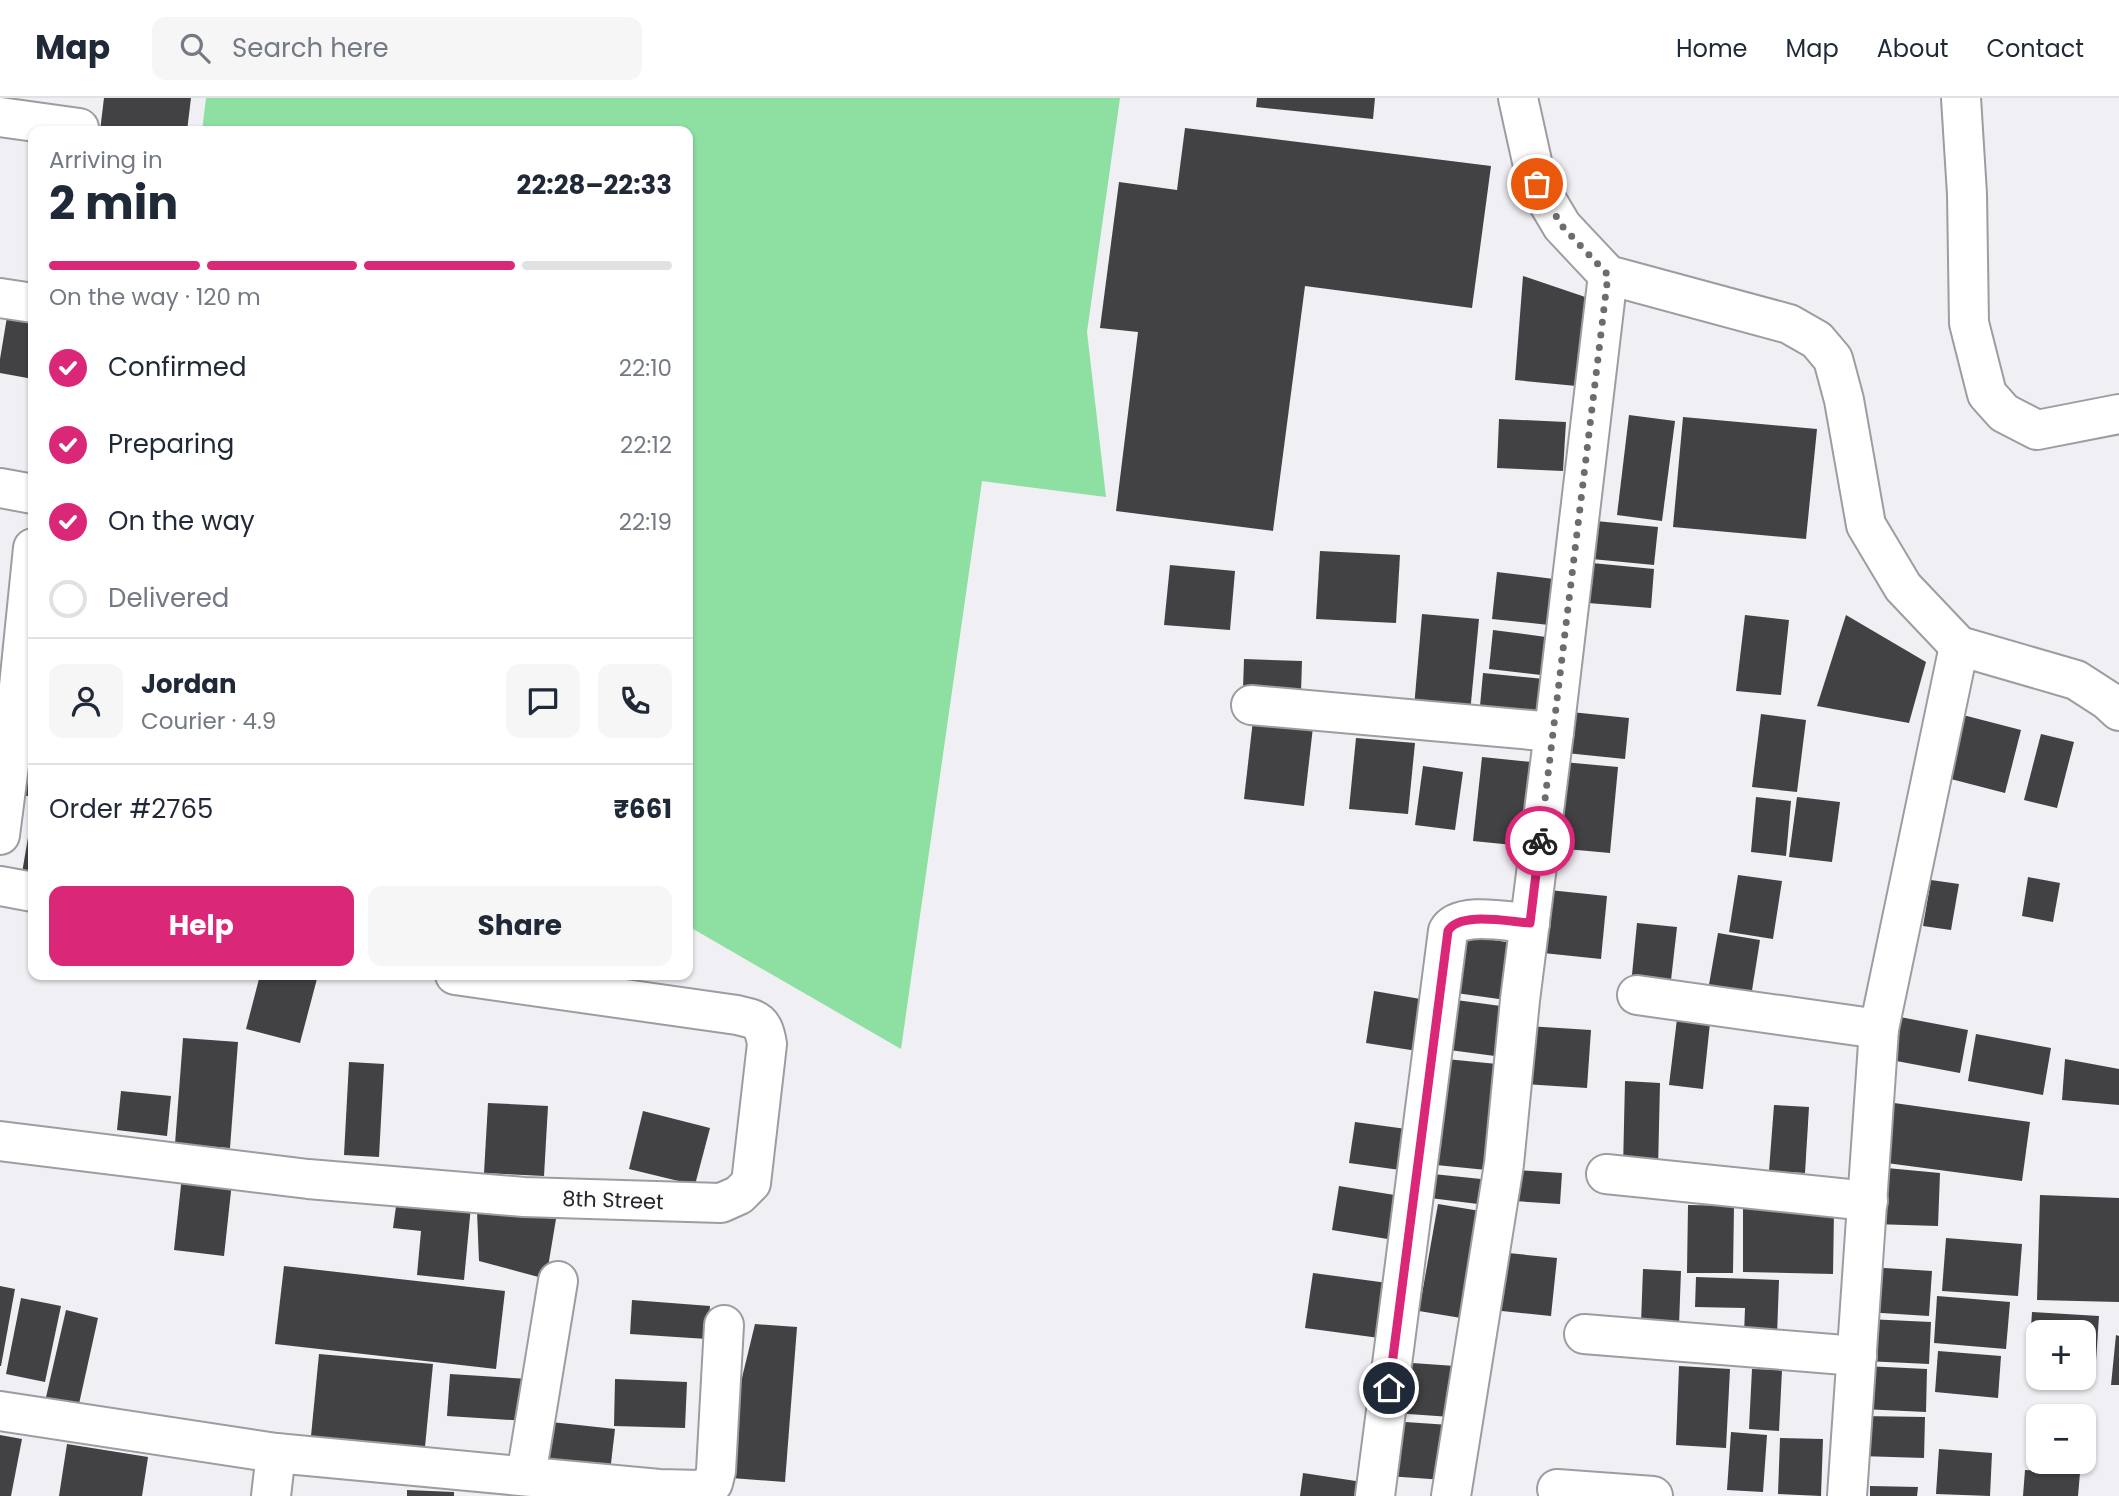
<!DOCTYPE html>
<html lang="en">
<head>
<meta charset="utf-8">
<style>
  :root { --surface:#fff; --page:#f6f6f7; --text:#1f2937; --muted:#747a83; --line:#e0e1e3; --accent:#db2777 }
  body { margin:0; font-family:Poppins,sans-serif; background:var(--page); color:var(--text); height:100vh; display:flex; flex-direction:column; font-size:26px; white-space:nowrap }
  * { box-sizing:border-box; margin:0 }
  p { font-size:23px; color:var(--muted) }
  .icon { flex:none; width:38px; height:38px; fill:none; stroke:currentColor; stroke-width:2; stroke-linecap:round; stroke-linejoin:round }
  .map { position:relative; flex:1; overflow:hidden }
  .drawer { position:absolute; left:28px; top:28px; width:665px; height:854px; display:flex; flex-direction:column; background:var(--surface); border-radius:14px; box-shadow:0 2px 5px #0004 }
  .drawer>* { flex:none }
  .tools { position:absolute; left:2026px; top:1222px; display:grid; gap:14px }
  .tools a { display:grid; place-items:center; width:70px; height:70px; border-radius:14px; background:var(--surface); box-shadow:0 2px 5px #0004; font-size:35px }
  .pin { position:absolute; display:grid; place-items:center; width:60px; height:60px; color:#fff; margin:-30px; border:4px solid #fff; border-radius:50%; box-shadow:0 2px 7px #0007 }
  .courier { position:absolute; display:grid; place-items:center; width:70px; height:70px; margin:-35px; border:5px solid #db2777; border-radius:50%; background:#fff; color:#222; box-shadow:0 2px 9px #0007 }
  .overview em { font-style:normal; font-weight:700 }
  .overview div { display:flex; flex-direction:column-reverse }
  .overview { display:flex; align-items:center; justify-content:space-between; height:119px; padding:0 21px }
  h1 { font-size:46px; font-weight:700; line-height:52px }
  .bar { display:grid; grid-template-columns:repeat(4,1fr); gap:10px 7px; align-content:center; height:84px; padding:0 21px }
  .bar i { height:9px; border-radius:5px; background:var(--line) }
  .bar .active { background:var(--accent) }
  .bar p { grid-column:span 4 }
  .line { display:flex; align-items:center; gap:18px; padding:0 21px; border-top:2px solid var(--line) }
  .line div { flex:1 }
  .round { display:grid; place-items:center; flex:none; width:74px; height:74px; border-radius:14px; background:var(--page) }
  ol { padding:0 21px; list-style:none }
  li { display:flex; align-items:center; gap:21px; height:77px }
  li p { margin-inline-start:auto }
  li .icon { padding:7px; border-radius:50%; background:var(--accent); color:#fff; stroke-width:4 }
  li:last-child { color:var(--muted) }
  li i { width:38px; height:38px; border:4px solid var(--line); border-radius:50% }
  .primary-button { display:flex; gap:14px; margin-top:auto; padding:14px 21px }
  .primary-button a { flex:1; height:80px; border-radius:14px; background:var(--accent); color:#fff; font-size:28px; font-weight:700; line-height:80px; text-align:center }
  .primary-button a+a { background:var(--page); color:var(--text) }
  header { display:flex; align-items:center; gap:42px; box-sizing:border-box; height:98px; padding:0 35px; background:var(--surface); border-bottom:2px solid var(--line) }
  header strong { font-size:33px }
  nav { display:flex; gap:38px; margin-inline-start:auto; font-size:24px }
  .search { width:490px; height:63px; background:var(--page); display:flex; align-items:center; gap:18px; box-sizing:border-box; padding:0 24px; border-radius:14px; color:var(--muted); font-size:26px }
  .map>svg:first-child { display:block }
  .green { fill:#8ddfa2 }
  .building { fill:#424245 }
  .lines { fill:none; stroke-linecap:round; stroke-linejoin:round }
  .minor-casing { stroke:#9c9da1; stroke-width:42 }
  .minor { stroke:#fff; stroke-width:38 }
  .done { stroke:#6c6c6f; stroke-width:7; stroke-dasharray:0 12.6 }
  .route { stroke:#db2777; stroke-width:9 }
  .labels { text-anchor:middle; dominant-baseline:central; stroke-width:7; stroke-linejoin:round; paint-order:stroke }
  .street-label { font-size:21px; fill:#262628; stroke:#fdfdff }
</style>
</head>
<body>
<header>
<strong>Map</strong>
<div class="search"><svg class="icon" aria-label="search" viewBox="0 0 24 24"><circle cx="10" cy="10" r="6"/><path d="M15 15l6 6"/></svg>Search here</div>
<nav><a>Home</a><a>Map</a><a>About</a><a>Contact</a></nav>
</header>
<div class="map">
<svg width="2119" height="1398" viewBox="0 0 2119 1398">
  <rect width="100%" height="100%" fill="#efeff4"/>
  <path class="green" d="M206,0H1120L1087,234L1106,399L982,383L901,951L688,828V33H202Z"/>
  <g class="building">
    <path d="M104,0H191L187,33H100Z"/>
    <path d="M1257,0H1375L1373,21L1256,9Z"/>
    <path d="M1185,30L1491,68L1472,210L1305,188L1273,433L1116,413L1138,234L1100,230L1119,84L1177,92Z"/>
    <path d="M1523,178L1597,203L1587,289L1515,282Z"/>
    <path d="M9,207L33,211V281L0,275V261Z"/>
    <path d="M1629,317L1675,323L1662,423L1617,417Z"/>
    <path d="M1683,319L1817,331L1806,441L1673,429Z"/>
    <path d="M1499,321L1566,324L1563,373L1497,370Z"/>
    <path d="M1596,423L1658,429L1654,467L1592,461Z"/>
    <path d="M1320,453L1400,457L1396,525L1316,521Z"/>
    <path d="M1592,465L1654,471L1651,510L1588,505Z"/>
    <path d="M1170,467L1235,473L1230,532L1164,527Z"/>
    <path d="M1497,474L1554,481L1549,527L1492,521Z"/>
    <path d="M1422,516L1479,521L1470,615L1414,610Z"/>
    <path d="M1745,517L1789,522L1781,597L1736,593Z"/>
    <path d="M1846,517L1926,564L1909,625L1817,608Z"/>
    <path d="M1493,532L1546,539L1541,577L1489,571Z"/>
    <path d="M1244,561L1302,563L1301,594L1243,591Z"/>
    <path d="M1483,575L1544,581L1541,624L1479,619Z"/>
    <path d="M1571,614L1629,620L1625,661L1566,655Z"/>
    <path d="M1761,616L1806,622L1797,694L1752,689Z"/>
    <path d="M1963,617L2021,632L2005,695L1947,680Z"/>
    <path d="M1253,622L1313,629L1304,708L1244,701Z"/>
    <path d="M2041,636L2074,644L2057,710L2024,702Z"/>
    <path d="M32,640H33V699L22,697Z"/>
    <path d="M1356,640L1415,645L1408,716L1349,711Z"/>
    <path d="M1482,659L1532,664L1523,748L1473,743Z"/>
    <path d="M1563,664L1618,669L1610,755L1555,750Z"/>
    <path d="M1423,668L1463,674L1455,732L1415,727Z"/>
    <path d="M1756,699L1791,703L1786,758L1751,754Z"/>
    <path d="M1797,699L1840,704L1832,764L1789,759Z"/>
    <path d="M32,716H33V777L22,775Z"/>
    <path d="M1738,777L1782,783L1773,841L1729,834Z"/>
    <path d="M2028,779L2060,785L2053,824L2022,818Z"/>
    <path d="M1931,782L1959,786L1951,832L1923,828Z"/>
    <path d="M1549,792L1607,798L1601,861L1543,855Z"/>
    <path d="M1637,825L1677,829L1670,891L1631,887Z"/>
    <path d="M1718,835L1760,842L1750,905L1707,898Z"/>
    <path d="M1457,837L1514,845L1506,902L1449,894Z"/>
    <path d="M260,877H318L300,945L246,931Z"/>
    <path d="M1374,893L1438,904L1430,955L1366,945Z"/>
    <path d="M1441,900L1501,908L1495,958L1434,950Z"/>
    <path d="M1900,919L1968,932L1960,975L1891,962Z"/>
    <path d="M1677,921L1710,925L1703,991L1669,987Z"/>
    <path d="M1527,928L1591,932L1587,990L1524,986Z"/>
    <path d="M1976,936L2051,950L2043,997L1968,983Z"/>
    <path d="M183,940L238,944L230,1050L175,1046Z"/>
    <path d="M1446,961L1507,967L1497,1073L1436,1067Z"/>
    <path d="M2065,961L2119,971V1007L2062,1002Z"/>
    <path d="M349,964L384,966L379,1059L344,1057Z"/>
    <path d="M1625,983L1660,985L1658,1071L1623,1070Z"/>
    <path d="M121,993L171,998L167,1038L117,1032Z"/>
    <path d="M1887,1004L2030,1024L2022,1083L1879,1064Z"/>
    <path d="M488,1005L548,1008L544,1078L484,1075Z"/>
    <path d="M1774,1007L1809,1009L1805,1075L1769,1073Z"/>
    <path d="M643,1013L710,1030L695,1087L629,1071Z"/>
    <path d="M1355,1024L1421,1033L1415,1074L1349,1065Z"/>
    <path d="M1876,1069L1940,1075L1938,1128L1873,1126Z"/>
    <path d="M1516,1072L1562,1075L1560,1106L1514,1103Z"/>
    <path d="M1433,1076L1481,1081L1478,1106L1430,1100Z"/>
    <path d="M182,1078L232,1084L224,1158L174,1152Z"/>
    <path d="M1339,1088L1407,1099L1400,1143L1332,1132Z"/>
    <path d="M2040,1097L2119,1100V1204L2037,1202Z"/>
    <path d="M397,1101L471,1108L464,1182L417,1177L421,1133L393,1130Z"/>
    <path d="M1438,1106L1486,1114L1467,1221L1419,1213Z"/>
    <path d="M1688,1107L1734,1108L1733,1175H1687Z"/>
    <path d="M1743,1111L1834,1112L1833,1176L1743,1174Z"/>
    <path d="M477,1113L556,1121L546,1181L479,1163Z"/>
    <path d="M1946,1140L2022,1146L2018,1198L1942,1193Z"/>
    <path d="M1498,1154L1557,1160L1551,1218L1492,1212Z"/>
    <path d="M284,1168L505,1193L496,1271L275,1246Z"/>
    <path d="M1869,1169L1932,1173L1929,1218L1866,1214Z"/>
    <path d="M1643,1171L1681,1173L1679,1227L1641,1226Z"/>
    <path d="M1313,1175L1395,1186L1387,1241L1305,1230Z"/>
    <path d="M1696,1179L1779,1182L1777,1238L1744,1237L1745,1210L1695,1209Z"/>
    <path d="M0,1188L15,1191L1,1268H0Z"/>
    <path d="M1937,1198L2010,1204L2006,1251L1934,1245Z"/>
    <path d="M21,1200L61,1208L45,1284L6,1276Z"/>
    <path d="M632,1202L710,1208L707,1241L630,1236Z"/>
    <path d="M66,1212L98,1220L77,1315L44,1308Z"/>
    <path d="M2032,1214L2099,1218L2096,1263L2084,1262V1234H2039V1259H2029Z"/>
    <path d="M1867,1221L1931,1224L1929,1266L1865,1263Z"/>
    <path d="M755,1226L797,1229L785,1384L718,1379Z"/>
    <path d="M2116,1237L2119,1238V1287H2111Z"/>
    <path d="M1938,1253L2001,1258L1998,1300L1935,1294Z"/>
    <path d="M319,1256L433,1266L425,1349L311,1338Z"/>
    <path d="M1398,1264L1455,1268L1451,1319L1394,1315Z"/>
    <path d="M1679,1268L1730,1271L1726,1350L1676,1347Z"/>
    <path d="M1864,1268L1927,1271L1926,1314L1862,1311Z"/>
    <path d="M1752,1271L1782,1272L1779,1333L1749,1331Z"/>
    <path d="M450,1276L529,1281L526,1323L447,1318Z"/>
    <path d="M615,1281L687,1284L685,1330L614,1328Z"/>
    <path d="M1861,1318L1925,1319L1924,1360L1860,1358Z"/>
    <path d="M1391,1323L1449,1327L1445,1382L1387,1378Z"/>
    <path d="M551,1324L615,1331L610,1374L546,1367Z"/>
    <path d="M1731,1334L1767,1337L1763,1394L1727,1392Z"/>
    <path d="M0,1337L22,1341L11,1398H0Z"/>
    <path d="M1780,1340L1823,1341L1821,1398L1778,1396Z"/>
    <path d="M67,1346L148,1359L142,1398H59Z"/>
    <path d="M1939,1351L1992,1355L1990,1398L1936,1396Z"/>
    <path d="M2025,1372L2080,1375L2078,1398H2023Z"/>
    <path d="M1303,1375L1369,1385L1367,1398H1300Z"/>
    <path d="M1870,1388L1918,1389L1917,1398H1870Z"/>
    <path d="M407,1392L454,1394V1398H407Z"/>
  </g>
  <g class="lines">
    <g class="minor-casing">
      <g id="minor">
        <path d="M1518,0L1537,86L1562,128L1608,177L1789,226L1817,242L1833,261L1844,302L1866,427L1903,489L1959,548L2076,582L2107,602L2119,613"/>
        <path d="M1961,0L1967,96L1969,225L1987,296L2004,315L2037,332L2119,316"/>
        <path d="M0,19L79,30"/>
        <path d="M0,200L33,205"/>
        <path d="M0,390L33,396"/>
        <path d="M1251,607L1554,634"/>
        <path d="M0,737L18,598L33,450"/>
        <path d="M0,788L33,794"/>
        <path d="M1637,897L1879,931"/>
        <path d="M0,1043L308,1081L524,1099L721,1105L739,1097L751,1085L767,946C763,923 758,922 737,917L455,877"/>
        <path d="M1606,1076L1868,1103"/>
        <path d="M1584,1236L1857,1258"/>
        <path d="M0,1313L276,1355L659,1391L702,1392L713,1385L716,1373L724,1227"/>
        <path d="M526,1378L558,1183"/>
        <path d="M1557,1391L1653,1398"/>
        <path d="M271,1398L276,1355"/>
        <path d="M1375,1398L1448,833C1459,813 1509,824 1530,825"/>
        <path d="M1451,1398L1504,1066L1520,902L1554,634L1608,177"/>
        <path d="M1847,1398L1879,931L1959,548"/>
      </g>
    </g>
    <use href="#minor" class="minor"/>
  </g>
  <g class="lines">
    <path class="done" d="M1537,86L1562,128L1608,177L1540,743"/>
    <path class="route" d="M1389,1290L1448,833C1459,813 1510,824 1530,825L1540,743"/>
  </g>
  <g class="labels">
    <g class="street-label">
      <text transform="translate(613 1102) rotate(2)">8th Street</text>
    </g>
  </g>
</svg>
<div class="tools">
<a>+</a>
<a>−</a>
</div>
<div class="pin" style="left:1537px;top:86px;background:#ea580c"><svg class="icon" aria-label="bag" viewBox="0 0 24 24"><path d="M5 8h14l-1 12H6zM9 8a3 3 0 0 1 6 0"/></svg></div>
<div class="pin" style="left:1389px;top:1290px;background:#1f2937"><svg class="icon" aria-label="home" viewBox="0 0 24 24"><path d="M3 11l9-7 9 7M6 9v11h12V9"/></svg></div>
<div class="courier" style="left:1540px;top:743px"><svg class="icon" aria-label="bike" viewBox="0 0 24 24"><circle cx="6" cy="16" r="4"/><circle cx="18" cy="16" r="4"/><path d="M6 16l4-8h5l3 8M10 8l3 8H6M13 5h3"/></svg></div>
<section class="drawer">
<div class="overview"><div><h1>2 min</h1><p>Arriving in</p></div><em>22:28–22:33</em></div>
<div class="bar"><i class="active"></i><i class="active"></i><i class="active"></i><i></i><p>On the way · 120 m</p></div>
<ol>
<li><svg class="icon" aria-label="check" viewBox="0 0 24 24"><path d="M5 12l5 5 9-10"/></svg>Confirmed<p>22:10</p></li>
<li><svg class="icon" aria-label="check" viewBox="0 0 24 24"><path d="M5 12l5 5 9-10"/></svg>Preparing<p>22:12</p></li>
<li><svg class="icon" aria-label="check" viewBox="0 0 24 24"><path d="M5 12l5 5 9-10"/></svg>On the way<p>22:19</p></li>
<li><i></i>Delivered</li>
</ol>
<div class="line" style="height:126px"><a class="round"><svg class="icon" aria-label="person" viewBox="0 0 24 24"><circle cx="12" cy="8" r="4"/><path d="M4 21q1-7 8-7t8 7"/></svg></a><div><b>Jordan</b><p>Courier · 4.9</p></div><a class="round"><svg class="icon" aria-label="chat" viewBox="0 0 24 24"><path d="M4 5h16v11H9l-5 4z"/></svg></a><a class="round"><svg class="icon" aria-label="phone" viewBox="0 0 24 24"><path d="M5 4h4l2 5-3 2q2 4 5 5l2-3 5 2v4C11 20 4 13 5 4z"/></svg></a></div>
<div class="line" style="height:91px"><div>Order #2765</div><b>₹661</b></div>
<div class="primary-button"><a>Help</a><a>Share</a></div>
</section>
</div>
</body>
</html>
